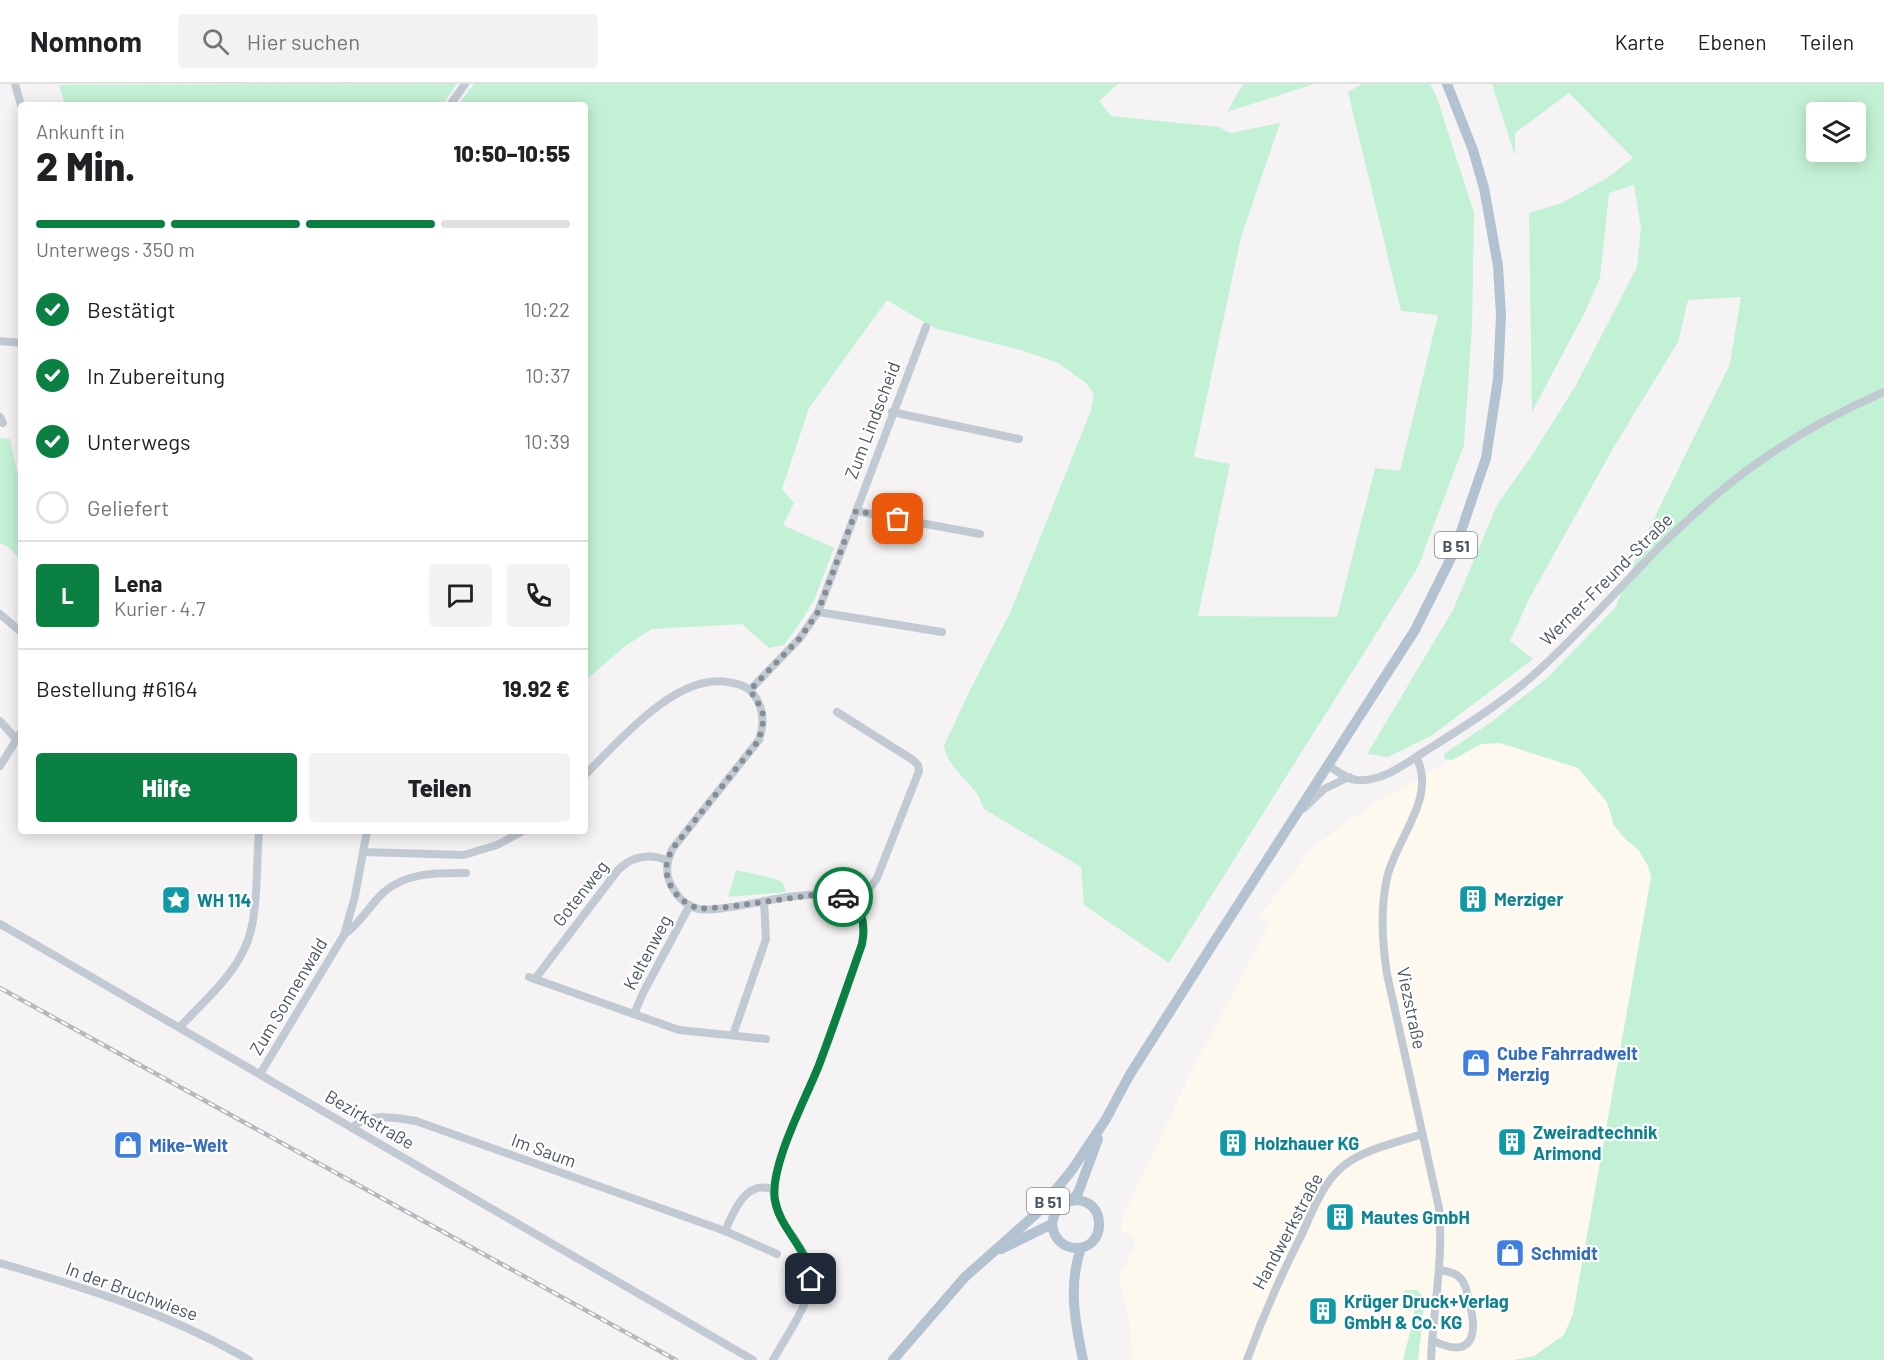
<!DOCTYPE html>
<html lang="de">
<head>
<meta charset="utf-8">
<style>
  :root { --surface:#fff; --page:#f2f2f2; --text:#202124; --muted:#757577; --line:#e0e0e0; --accent:#0b8043 }
  body { margin:0; font-family:Barlow,sans-serif; background:var(--page); color:var(--text); height:100vh; display:flex; flex-direction:column; font-size:22px; white-space:nowrap }
  * { box-sizing:border-box; margin:0 }
  p { font-size:20px; color:var(--muted) }
  .icon { flex:none; width:33px; height:33px; fill:none; stroke:currentColor; stroke-width:2; stroke-linecap:round; stroke-linejoin:round }
  .map { position:relative; flex:1; overflow:hidden }
  .panel { position:absolute; left:18px; top:18px; width:570px; height:732px; display:flex; flex-direction:column; background:var(--surface); border-radius:6px; box-shadow:0 3px 15px #0003 }
  .panel>* { flex:none }
  .fabs { position:absolute; left:1806px; top:18px; display:grid; gap:12px }
  .fabs a { display:grid; place-items:center; width:60px; height:60px; border-radius:6px; background:var(--surface); box-shadow:0 3px 15px #0003; font-size:30px }
  .pin { position:absolute; display:grid; place-items:center; width:51px; height:51px; color:#fff; margin:-26px; border-radius:12px; box-shadow:0 3px 9px #0006 }
  .courier { position:absolute; display:grid; place-items:center; width:60px; height:60px; margin:-30px; border:4px solid #0b8043; border-radius:50%; background:#fff; color:#222; box-shadow:0 2px 8px #0007 }
  .head em { font-style:normal; font-weight:800 }
  .head div { display:flex; flex-direction:column-reverse }
  .head { display:flex; align-items:center; justify-content:space-between; height:102px; padding:0 18px }
  h1 { font-size:39px; font-weight:800; line-height:45px }
  .bar { display:grid; grid-template-columns:repeat(4,1fr); gap:9px 6px; align-content:center; height:72px; padding:0 18px }
  .bar i { height:8px; border-radius:4px; background:var(--line) }
  .bar .active { background:var(--accent) }
  .bar p { grid-column:span 4 }
  .line { display:flex; align-items:center; gap:15px; padding:0 18px; border-top:2px solid var(--line) }
  .line div { flex:1 }
  .round { display:grid; place-items:center; flex:none; width:63px; height:63px; border-radius:6px; background:var(--page) }
  ol { padding:0 18px; list-style:none }
  li { display:flex; align-items:center; gap:18px; height:66px }
  li p { margin-inline-start:auto }
  li .icon { padding:6px; border-radius:50%; background:var(--accent); color:#fff; stroke-width:4 }
  li:last-child { color:var(--muted) }
  li i { width:33px; height:33px; border:3px solid var(--line); border-radius:50% }
  .button { display:flex; gap:12px; margin-top:auto; padding:12px 18px }
  .button a { flex:1; height:69px; border-radius:6px; background:var(--accent); color:#fff; font-size:24px; font-weight:800; line-height:69px; text-align:center }
  .button a+a { background:var(--page); color:var(--text) }
  header { display:flex; align-items:center; gap:36px; box-sizing:border-box; height:84px; padding:0 30px; background:var(--surface); border-bottom:2px solid var(--line) }
  header strong { font-size:28px }
  nav { display:flex; gap:33px; margin-inline-start:auto; font-size:21px }
  .search { width:420px; height:54px; background:var(--page); display:flex; align-items:center; gap:15px; box-sizing:border-box; padding:0 21px; border-radius:6px; color:var(--muted); font-size:22px }
  .map>svg:first-child { display:block }
  .commercial { fill:#fdf9ef }
  .green { fill:#c3f1d5; fill-rule:evenodd }
  .lines { fill:none; stroke-linecap:round; stroke-linejoin:round }
  .minor { stroke:#c1cad2; stroke-width:8 }
  .major { stroke:#b3c2d1; stroke-width:10 }
  .rail-casing { stroke:#b5b8bd; stroke-width:4.5 }
  .rail { stroke:#fff; stroke-width:2; stroke-dasharray:7; stroke-linecap:butt }
  .done { stroke:#868d94; stroke-width:6; stroke-dasharray:0 10.8 }
  .route { stroke:#0b8043; stroke-width:8 }
  .labels { text-anchor:middle; dominant-baseline:central; stroke-width:4.5; stroke-linejoin:round; paint-order:stroke }
  .shield { fill:#fff; stroke:#808990; stroke-width:1.5 }
  .shield-label { font-size:16px; font-weight:bold; fill:#4a5661 }
  .street-label { font-size:18px; fill:#4a5661; stroke:#fff }
  .culture-label { font-size:18px; font-weight:bold; fill:#0d838f; stroke:#fff; text-anchor:start }
  .shop-label { font-size:18px; font-weight:bold; fill:#366cbe; stroke:#fff; text-anchor:start }
</style>
</head>
<body>
<header>
<strong>Nomnom</strong>
<div class="search"><svg class="icon" aria-label="search" viewBox="0 0 24 24"><circle cx="10" cy="10" r="6"/><path d="M15 15l6 6"/></svg>Hier suchen</div>
<nav><a>Karte</a><a>Ebenen</a><a>Teilen</a></nav>
</header>
<div class="map">
<svg width="1884" height="1276" viewBox="0 0 1884 1276">
  <rect width="100%" height="100%" fill="#f5f3f3"/>
  <path class="commercial" d="M1500,659L1578,684L1607,718L1614,741L1625,755L1638,765L1648,782L1651,793L1573,1230L1564,1251L1534,1272L1514,1276H1418L1421,1209L1417,1206H1408L1402,1212L1415,1219L1414,1233L1403,1276H1132L1130,1243L1123,1208L1119,1198L1120,1189L1134,1165L1135,1158L1134,1154L1121,1146L1122,1135L1192,986L1270,839L1257,835L1314,762L1376,718L1481,660Z"/>
  <g class="green">
    <path d="M457,0L442,21H65L59,1Z"/>
    <path d="M474,0H1118L1099,17L1111,32L1219,43L1230,49L1280,39L1241,153L1194,373L1230,380L1198,532L1337,533L1375,384L1400,387L1438,231L1401,227L1348,8L1362,0H1430L1437,14L1474,129L1472,243L1464,361L1418,483L1169,879L1084,821L1081,783L984,725C981,719 979,712 975,707C963,692 948,682 944,662L970,606L1010,529L1091,326L1094,310L1086,299L1058,279L1024,267L934,244L887,216L809,324L782,405L794,419L783,441L834,464L815,514L802,536L784,561L769,564L742,540L652,545L624,563L585,597V21H540L524,18L518,21H458Z"/>
    <path d="M1243,0H1314L1227,28Z"/>
    <path d="M1492,0H1884V1276H1514L1534,1272L1564,1251L1573,1230L1651,793L1648,782L1638,765L1625,755L1614,741L1607,718L1578,684L1500,659L1481,660L1452,676L1445,675L1444,670L1490,639L1547,594L1615,524L1647,449L1730,280L1741,213L1688,216L1678,258L1615,361L1529,515L1510,557L1533,575L1431,652L1388,673L1367,670L1453,526L1497,421L1533,370L1576,301L1637,183L1641,144L1634,101L1609,109L1600,194L1585,228L1532,328L1529,129L1562,119L1607,94L1633,74L1569,9L1515,49V72ZM1816,28H1856V68H1816Z"/>
    <path d="M0,354L10,355L21,406V476L8,463L0,459Z"/>
    <path d="M736,786L776,795L783,799L786,808L728,813Z"/>
    <path d="M1407,1206H1417L1425,1215L1418,1276H1403L1414,1233L1415,1220L1402,1212V1208Z"/>
  </g>
  <g class="lines">
    <g class="minor">
      <path d="M15,0L21,21"/>
      <path d="M450,21L465,0"/>
      <path d="M0,257L21,259"/>
      <path d="M892,328L1019,355"/>
      <path d="M0,333L3,339"/>
      <path d="M856,427L980,450"/>
      <path d="M818,528L942,548"/>
      <path d="M0,530L21,548"/>
      <path d="M750,606L800,554L818,528L926,243"/>
      <path d="M837,628L913,676L918,681L919,687L877,794L870,804L854,819"/>
      <path d="M0,637L16,655"/>
      <path d="M1416,673C1438,713 1395,756 1387,794C1380,826 1382,858 1387,890L1439,1124C1444,1176 1433,1225 1431,1276"/>
      <path d="M0,682L21,648"/>
      <path d="M1329,682C1338,688 1347,695 1357,696C1383,698 1406,679 1427,666C1465,642 1504,618 1538,587C1597,533 1647,470 1708,418C1760,372 1820,336 1884,308"/>
      <path d="M585,691C618,658 675,590 727,598C736,599 746,602 752,608C764,623 765,639 759,656L673,764C666,778 664,791 674,806C679,815 688,823 699,825C741,832 880,770 862,860C848,901 834,943 818,984C803,1022 779,1062 774,1103C770,1139 810,1160 811,1194C811,1219 785,1254 773,1276"/>
      <path d="M1304,724L1324,705L1349,693"/>
      <path d="M363,768L464,771L497,761L523,747"/>
      <path d="M0,840L753,1276"/>
      <path d="M345,850C361,838 370,821 384,808C407,788 437,789 466,789"/>
      <path d="M529,893L679,946L766,955"/>
      <path d="M535,895L618,786C632,772 648,769 667,776"/>
      <path d="M634,930L643,909L690,821"/>
      <path d="M180,943C203,918 233,893 246,861C259,832 256,780 259,747"/>
      <path d="M733,951L766,855L764,817"/>
      <path d="M260,990L344,851L355,812L367,747"/>
      <path d="M352,1044C369,1027 395,1034 416,1037L725,1147L777,1170"/>
      <path d="M725,1147C731,1134 740,1110 755,1105C760,1102 768,1104 774,1105"/>
      <path d="M0,1179C89,1205 168,1229 249,1276"/>
      <path d="M1432,1256C1471,1276 1479,1253 1469,1218C1467,1209 1466,1198 1458,1192C1453,1188 1447,1187 1440,1186"/>
      <path d="M1247,1276C1263,1232 1281,1191 1302,1150C1312,1128 1323,1099 1342,1083C1363,1065 1396,1059 1422,1050"/>
    </g>
    <g class="major">
      <path d="M1071,1117L1078,1109L1098,1055"/>
      <path d="M1081,1164C1068,1201 1075,1238 1083,1276"/>
      <path d="M1001,1165L1052,1140C1056,1108 1099,1109 1099,1140C1100,1171 1055,1173 1052,1140"/>
      <path d="M893,1276L965,1193L1036,1130L1072,1086L1106,1035L1129,992L1218,852L1415,546L1454,468L1486,374L1498,295L1501,231L1498,182L1484,104L1473,66L1447,0"/>
    </g>
    <g class="rail-casing">
      <path id="rail" d="M0,904L676,1276"/>
    </g>
    <use href="#rail" class="rail"/>
  </g>
  <g class="lines">
    <path class="done" d="M843,813L827,809L728,823L698,825L680,815L671,803L666,788L667,776L673,764L759,656L764,634L761,624L750,606L800,554L818,528L856,427L898,435"/>
    <path class="route" d="M811,1195C807,1162 780,1146 775,1116C769,1083 806,1014 819,981C834,941 848,900 862,860C866,840 862,821 843,813"/>
  </g>
  <defs>
    <g id="building-square" transform="scale(1.5)"><rect x="-9" y="-9" width="18" height="18" rx="4" fill="#0f9aa8" stroke="#fff"/><path d="M-4-6H4V6H1V3H-1V6H-4ZM-2.5-4.3h1.7v1.8h-1.7ZM.8-4.3h1.7v1.8H.8ZM-2.5-1h1.7V.8h-1.7ZM.8-1h1.7V.8H.8Z" fill="#fff"/></g>
    <g id="sight-square" transform="scale(1.5)"><rect x="-9" y="-9" width="18" height="18" rx="4" fill="#0f9aa8" stroke="#fff"/><path d="M0-6L1.8-2.2L6-1.7L2.9 1.2L3.7 5.4L0 3.3L-3.7 5.4L-2.9 1.2L-6-1.7L-1.8-2.2Z" fill="#fff"/></g>
    <g id="shop-square" transform="scale(1.5)"><rect x="-9" y="-9" width="18" height="18" rx="4" fill="#3f7fe0" stroke="#fff"/><path d="M-5-2.5h2.3a2.7 3.5 0 0 1 5.4 0H5L5.5 6h-11ZM-1.5-2.5h3a1.5 2.3 0 0 0-3 0Z" fill="#fff"/></g>
  </defs>
  <g fill-rule="evenodd">
    <use href="#building-square" x="1473" y="815"/>
    <use href="#sight-square" x="176" y="816"/>
    <use href="#shop-square" x="1476" y="979"/>
    <use href="#building-square" x="1512" y="1058"/>
    <use href="#building-square" x="1233" y="1059"/>
    <use href="#shop-square" x="128" y="1061"/>
    <use href="#building-square" x="1340" y="1133"/>
    <use href="#shop-square" x="1510" y="1169"/>
    <use href="#building-square" x="1323" y="1227"/>
  </g>
  <g class="labels">
    <g class="shield">
      <rect x="1435" y="448" width="42" height="26" rx="4.5"/>
      <rect x="1027" y="1104" width="42" height="26" rx="4.5"/>
    </g>
    <g class="shield-label">
      <text x="1456" y="461">B 51</text>
      <text x="1048" y="1117">B 51</text>
    </g>
    <g class="street-label">
      <text transform="translate(872 336) rotate(-69)">Zum Lindscheid</text>
      <text transform="translate(1606 495) rotate(-45)">Werner-Freund-Straße</text>
      <text transform="translate(580 809) rotate(-52)">Gotenweg</text>
      <text transform="translate(647 868) rotate(-62)">Keltenweg</text>
      <text transform="translate(288 912) rotate(-59)">Zum Sonnenwald</text>
      <text transform="translate(1412 924) rotate(78)">Viezstraße</text>
      <text transform="translate(370 1035) rotate(30)">Bezirkstraße</text>
      <text transform="translate(544 1066) rotate(20)">Im Saum</text>
      <text transform="translate(1287 1147) rotate(-62)">Handwerkstraße</text>
      <text transform="translate(132 1207) rotate(20)">In der Bruchwiese</text>
    </g>
    <g class="culture-label">
      <text x="1494" y="815">Merziger</text>
      <text x="197" y="816">WH 114</text>
      <text x="1533" y="1048">Zweiradtechnik<tspan x="1533" dy="21">Arimond</tspan></text>
      <text x="1254" y="1059">Holzhauer KG</text>
      <text x="1361" y="1133">Mautes GmbH</text>
      <text x="1344" y="1217">Krüger Druck+Verlag<tspan x="1344" dy="21">GmbH &amp; Co. KG</tspan></text>
    </g>
    <g class="shop-label">
      <text x="1497" y="969">Cube Fahrradwelt<tspan x="1497" dy="21">Merzig</tspan></text>
      <text x="149" y="1061">Mike-Welt</text>
      <text x="1531" y="1169">Schmidt</text>
    </g>
  </g>
</svg>
<div class="fabs">
<a><svg class="icon" aria-label="layers" viewBox="0 0 24 24"><path d="M12 4l9 5-9 5-9-5zM3 14l9 5 9-5"/></svg></a>
</div>
<div class="pin" style="left:898px;top:435px;background:#ea580c"><svg class="icon" aria-label="bag" viewBox="0 0 24 24"><path d="M5 8h14l-1 12H6zM9 8a3 3 0 0 1 6 0"/></svg></div>
<div class="pin" style="left:811px;top:1195px;background:#1f2937"><svg class="icon" aria-label="home" viewBox="0 0 24 24"><path d="M3 11l9-7 9 7M6 9v11h12V9"/></svg></div>
<div class="courier" style="left:843px;top:813px"><svg class="icon" aria-label="car" viewBox="0 0 24 24"><path d="M5 17H2v-5l4-1 3-4h7l3 4 3 1v5h-3M9 17h6M6 11h13"/><circle cx="7" cy="17" r="2"/><circle cx="17" cy="17" r="2"/></svg></div>
<section class="panel">
<div class="head"><div><h1>2 Min.</h1><p>Ankunft in</p></div><em>10:50–10:55</em></div>
<div class="bar"><i class="active"></i><i class="active"></i><i class="active"></i><i></i><p>Unterwegs · 350 m</p></div>
<ol>
<li><svg class="icon" aria-label="check" viewBox="0 0 24 24"><path d="M5 12l5 5 9-10"/></svg>Bestätigt<p>10:22</p></li>
<li><svg class="icon" aria-label="check" viewBox="0 0 24 24"><path d="M5 12l5 5 9-10"/></svg>In Zubereitung<p>10:37</p></li>
<li><svg class="icon" aria-label="check" viewBox="0 0 24 24"><path d="M5 12l5 5 9-10"/></svg>Unterwegs<p>10:39</p></li>
<li><i></i>Geliefert</li>
</ol>
<div class="line" style="height:108px"><b class="round" style="background:var(--accent);color:#fff">L</b><div><b>Lena</b><p>Kurier · 4.7</p></div><a class="round"><svg class="icon" aria-label="chat" viewBox="0 0 24 24"><path d="M4 5h16v11H9l-5 4z"/></svg></a><a class="round"><svg class="icon" aria-label="phone" viewBox="0 0 24 24"><path d="M5 4h4l2 5-3 2q2 4 5 5l2-3 5 2v4C11 20 4 13 5 4z"/></svg></a></div>
<div class="line" style="height:78px"><div>Bestellung #6164</div><b>19.92 €</b></div>
<div class="button"><a>Hilfe</a><a>Teilen</a></div>
</section>
</div>
</body>
</html>
